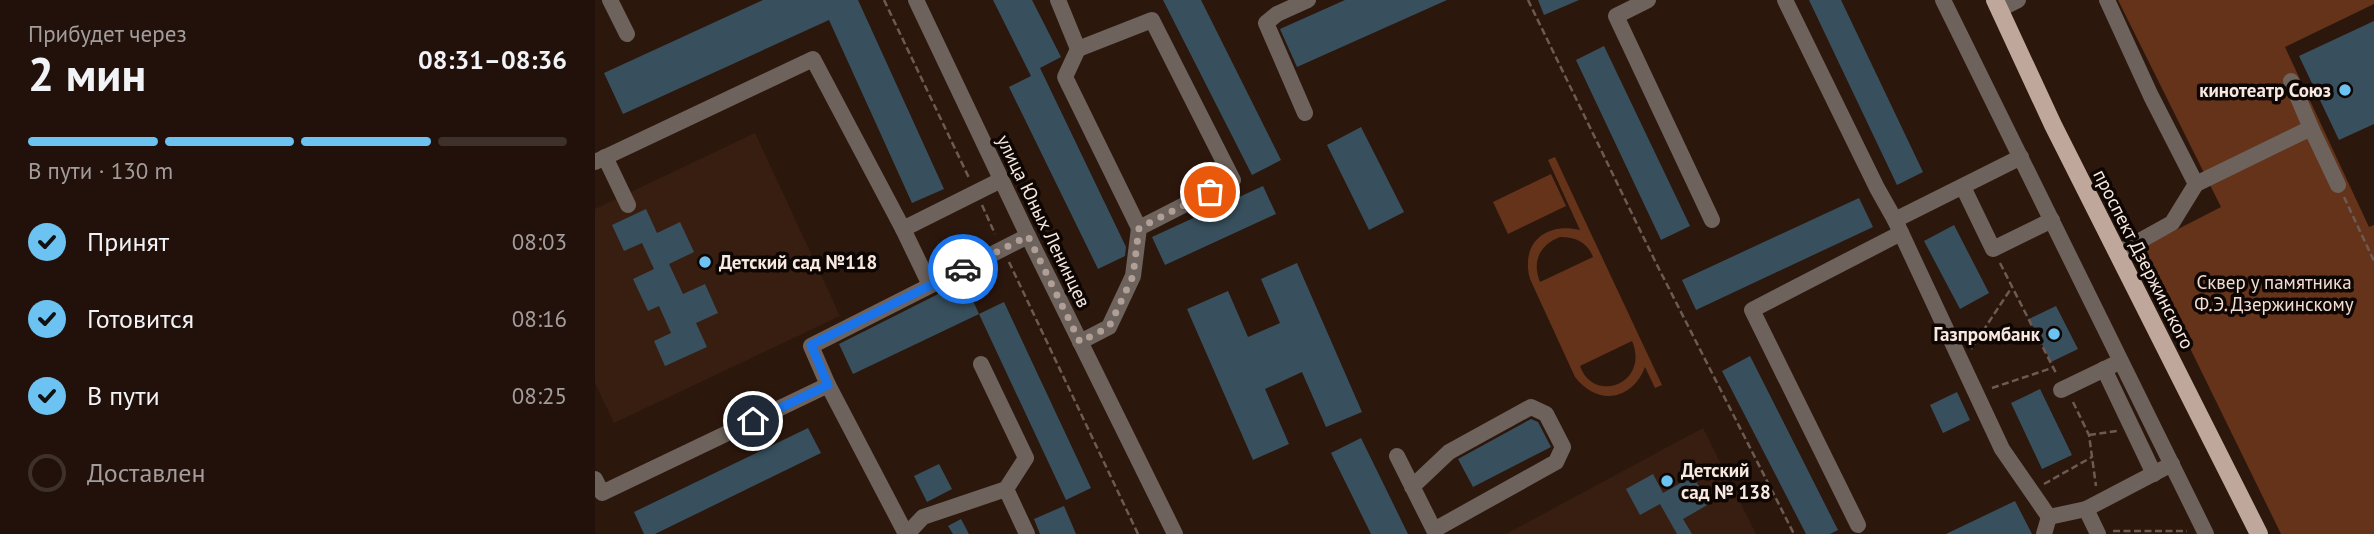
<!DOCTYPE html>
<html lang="ru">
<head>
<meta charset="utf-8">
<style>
  :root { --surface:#21110a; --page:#291a13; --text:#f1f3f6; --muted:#a29d9c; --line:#3e312b; --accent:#6cc3f2 }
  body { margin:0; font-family:"PT Sans",sans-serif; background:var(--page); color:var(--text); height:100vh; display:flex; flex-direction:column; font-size:26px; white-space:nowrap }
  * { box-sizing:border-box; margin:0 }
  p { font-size:23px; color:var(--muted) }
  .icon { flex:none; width:38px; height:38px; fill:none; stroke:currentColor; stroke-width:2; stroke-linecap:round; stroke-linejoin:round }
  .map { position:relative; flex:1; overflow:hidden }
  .panel { display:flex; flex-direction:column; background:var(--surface); width:595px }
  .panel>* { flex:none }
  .pin { position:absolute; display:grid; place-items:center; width:60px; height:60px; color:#fff; margin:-30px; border:4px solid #fff; border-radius:50%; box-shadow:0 2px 7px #0007 }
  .courier { position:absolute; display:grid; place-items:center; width:70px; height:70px; margin:-35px; border:5px solid #1a73e8; border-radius:50%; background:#fff; color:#222; box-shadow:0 2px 9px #0007 }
  .summary em { font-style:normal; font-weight:800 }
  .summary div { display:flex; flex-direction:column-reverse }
  .summary { display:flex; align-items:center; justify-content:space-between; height:119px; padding:0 28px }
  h1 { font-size:46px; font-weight:800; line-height:52px }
  .bar { display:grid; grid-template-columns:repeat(4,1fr); gap:10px 7px; align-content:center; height:84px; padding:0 28px }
  .bar i { height:9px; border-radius:5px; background:var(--line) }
  .bar .active { background:var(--accent) }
  .bar p { grid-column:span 4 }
  ol { padding:0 28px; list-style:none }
  li { display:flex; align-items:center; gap:21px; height:77px }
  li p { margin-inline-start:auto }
  li .icon { padding:7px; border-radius:50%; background:var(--accent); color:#111; stroke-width:4 }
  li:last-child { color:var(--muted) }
  li i { width:38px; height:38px; border:4px solid var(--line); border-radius:50% }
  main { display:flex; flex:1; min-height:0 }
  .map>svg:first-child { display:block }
  .built { fill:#381e10 }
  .green { fill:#643319; fill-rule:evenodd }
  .building { fill:#38505e }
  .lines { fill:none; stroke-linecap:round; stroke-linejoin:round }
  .path { stroke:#6d5a51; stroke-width:2.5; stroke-dasharray:7 3.5; stroke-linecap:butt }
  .minor { stroke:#6d625c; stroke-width:16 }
  .major { stroke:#bfa79c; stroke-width:18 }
  .done { stroke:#b09f97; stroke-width:7; stroke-dasharray:0 12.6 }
  .route { stroke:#1a73e8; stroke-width:9 }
  .poi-dot { fill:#6cc3f2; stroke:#0e0603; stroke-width:2.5 }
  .labels { text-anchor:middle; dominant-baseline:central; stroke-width:7; stroke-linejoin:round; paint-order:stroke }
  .poi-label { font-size:19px; font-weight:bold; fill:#f7e8e1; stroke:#0e0603; text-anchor:end }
  .street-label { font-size:19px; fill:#f7e8e1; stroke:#0e0603 }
  .park-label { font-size:19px; fill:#f1ddd4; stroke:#0e0603 }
</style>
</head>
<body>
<main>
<section class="panel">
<div class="summary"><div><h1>2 мин</h1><p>Прибудет через</p></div><em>08:31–08:36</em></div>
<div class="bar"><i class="active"></i><i class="active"></i><i class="active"></i><i></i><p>В пути · 130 m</p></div>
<ol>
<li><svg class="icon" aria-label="check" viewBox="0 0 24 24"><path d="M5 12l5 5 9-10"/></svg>Принят<p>08:03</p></li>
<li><svg class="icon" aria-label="check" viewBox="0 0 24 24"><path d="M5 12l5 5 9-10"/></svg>Готовится<p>08:16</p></li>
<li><svg class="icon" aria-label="check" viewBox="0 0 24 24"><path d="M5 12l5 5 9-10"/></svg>В пути<p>08:25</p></li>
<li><i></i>Доставлен</li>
</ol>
</section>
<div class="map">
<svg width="1779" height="534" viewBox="0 0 1779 534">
  <rect width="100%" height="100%" fill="#2c170d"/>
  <g class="built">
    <path d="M160,133L245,316L19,423L0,383V209Z"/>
    <path d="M1108,428L1161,534H911Z"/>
  </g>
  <g class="green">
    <path d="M1523,0H1779V4L1690,47L1774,227L1779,225V534H1686L1546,248L1626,207Z"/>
    <path d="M960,157L1067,385L1060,388L1050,367C1037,401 1002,406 980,377L935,279C925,243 951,222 985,230L953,160ZM965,237C981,237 992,242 998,257L945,282C937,262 944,245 965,237ZM1037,341C1055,383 999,405 985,366Z"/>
    <path d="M956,174L971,206L913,234L898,202Z"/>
  </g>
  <g class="building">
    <path d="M168,0H263L349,189L317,203L234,20L28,114L9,73Z"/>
    <path d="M398,0H437L466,57L445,68L531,247L530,256L503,269L414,87L436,76Z"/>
    <path d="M568,0H606L686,160L657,175Z"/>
    <path d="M750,0H852L702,67L685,29Z"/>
    <path d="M943,0H984L949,15Z"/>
    <path d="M1214,0H1246L1328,172L1302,185Z"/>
    <path d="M1779,21V124L1744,140L1704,56Z"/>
    <path d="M1009,46L1095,226L1066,240L981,60Z"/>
    <path d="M766,127L809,212L774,230L732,145Z"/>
    <path d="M668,186L681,214L570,265L557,237Z"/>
    <path d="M1264,198L1278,227L1101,310L1087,280Z"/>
    <path d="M51,209L62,233L85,222L99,252L74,264L88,294L110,284L123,313L101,323L112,347L70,366L59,341L76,333L64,306L53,311L38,279L59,269L47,243L29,251L17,225Z"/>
    <path d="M1359,225L1394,293L1365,309L1329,241Z"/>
    <path d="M702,263L767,412L731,427L707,372L670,389L694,444L658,460L592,309L633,291L653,337L685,323L666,279Z"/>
    <path d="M369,281L384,314L258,374L244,344Z"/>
    <path d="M409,302L496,488L471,500L384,314Z"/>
    <path d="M1461,306L1483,349L1456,362L1434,319Z"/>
    <path d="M1155,356L1243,530L1235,534H1211L1127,371Z"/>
    <path d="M1445,389L1477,455L1447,469L1416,403Z"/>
    <path d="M1362,392L1375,420L1348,433L1335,405Z"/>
    <path d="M936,419L943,422L956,447L878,487L863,459Z"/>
    <path d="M213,428L226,453L60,534H49L39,512Z"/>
    <path d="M766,438L813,534H776L736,453Z"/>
    <path d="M344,464L357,489L332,502L319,476Z"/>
    <path d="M1058,474L1068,493L1098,476L1114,504L1088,519L1097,534H1082L1065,504L1045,515L1031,489Z"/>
    <path d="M1420,501L1437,534H1351Z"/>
    <path d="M469,506L481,534H445L439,519Z"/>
    <path d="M366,519L374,534H358L353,526Z"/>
  </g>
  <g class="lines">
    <g class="path">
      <path d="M289,0L375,180"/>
      <path d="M933,0L1061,263L1199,534"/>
      <path d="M1749,197L1779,261"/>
      <path d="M387,205L400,234"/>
      <path d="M414,262L543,534"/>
      <path d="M1405,263L1462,375"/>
      <path d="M1376,349L1417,287"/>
      <path d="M1397,388L1457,368"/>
      <path d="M1478,402L1494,435L1501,486"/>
      <path d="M1494,435L1522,431"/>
      <path d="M1449,484L1497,457"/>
      <path d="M1518,531H1592"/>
    </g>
    <g class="minor">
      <path d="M15,0L32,34"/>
      <path d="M321,0L433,236L580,534"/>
      <path d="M463,0L483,49L557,20L638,180L544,228L538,276L514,327L485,342"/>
      <path d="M1053,0L1021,16L1117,220"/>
      <path d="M1190,0L1282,188L1300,220"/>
      <path d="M1348,0L1611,534"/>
      <path d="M1512,0L1556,96L1601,184L1716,128L1743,185"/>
      <path d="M1405,9L1423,0"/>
      <path d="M483,49L470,77L544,228"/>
      <path d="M1696,81L1716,128"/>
      <path d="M710,113L671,23L682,14L713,0"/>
      <path d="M10,157L33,205"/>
      <path d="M1426,157L1300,220L1407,449L1454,517L1491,509L1577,464"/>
      <path d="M0,162L218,59L308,229L406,180"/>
      <path d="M1368,187L1398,249L1457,220"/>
      <path d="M308,229L335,285"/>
      <path d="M1523,253L1577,223L1601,184"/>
      <path d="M386,364L431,458L411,489"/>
      <path d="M1509,369L1559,474"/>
      <path d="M233,385L216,346L433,236"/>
      <path d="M1466,390L1518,365"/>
      <path d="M802,456L839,530L961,462L968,447L951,414L936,407L854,452L817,487"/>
      <path d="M0,479L7,493L233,385L311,534"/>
      <path d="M1491,509L1503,534"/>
      <path d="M1263,525L1157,310L1306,233"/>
      <path d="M312,534L328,517L411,489L432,534"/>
      <path d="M1449,534L1454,517"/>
    </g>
    <path class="major" d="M1400,0L1458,125L1664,534"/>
  </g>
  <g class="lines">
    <path class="done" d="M368,269L433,236L485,342L514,327L538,276L544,228L615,192"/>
    <path class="route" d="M158,421L233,385L216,345L368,269"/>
  </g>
  <g class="poi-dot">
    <circle cx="1750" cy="90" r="7"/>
    <circle cx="110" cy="262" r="7"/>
    <circle cx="1459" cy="334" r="7"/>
    <circle cx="1072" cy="481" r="7"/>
  </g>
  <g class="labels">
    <g class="poi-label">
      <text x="1736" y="90">кинотеатр Союз</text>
      <text x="124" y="262" text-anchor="start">Детский сад №118</text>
      <text x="1445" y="334">Газпромбанк</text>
      <text x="1086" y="470" text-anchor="start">Детский<tspan x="1086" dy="22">сад № 138</tspan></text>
    </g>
    <g class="street-label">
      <text transform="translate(449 221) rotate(64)">улица Юных Ленинцев</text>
      <text transform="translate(1549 259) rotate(63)">проспект Дзержинского</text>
    </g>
    <g class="park-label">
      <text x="1679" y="282">Сквер у памятника<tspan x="1679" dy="22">Ф.Э. Дзержинскому</tspan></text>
    </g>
  </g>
</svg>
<div class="pin" style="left:615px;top:192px;background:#ea580c"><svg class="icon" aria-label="bag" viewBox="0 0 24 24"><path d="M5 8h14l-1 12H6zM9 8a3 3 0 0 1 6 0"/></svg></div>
<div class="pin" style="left:158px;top:421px;background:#1f2937"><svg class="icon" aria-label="home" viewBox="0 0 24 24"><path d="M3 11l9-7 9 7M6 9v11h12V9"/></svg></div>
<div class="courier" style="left:368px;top:269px"><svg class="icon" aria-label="car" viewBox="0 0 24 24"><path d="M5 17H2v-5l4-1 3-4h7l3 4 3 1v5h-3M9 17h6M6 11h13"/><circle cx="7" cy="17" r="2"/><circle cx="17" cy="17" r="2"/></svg></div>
</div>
</main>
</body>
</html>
